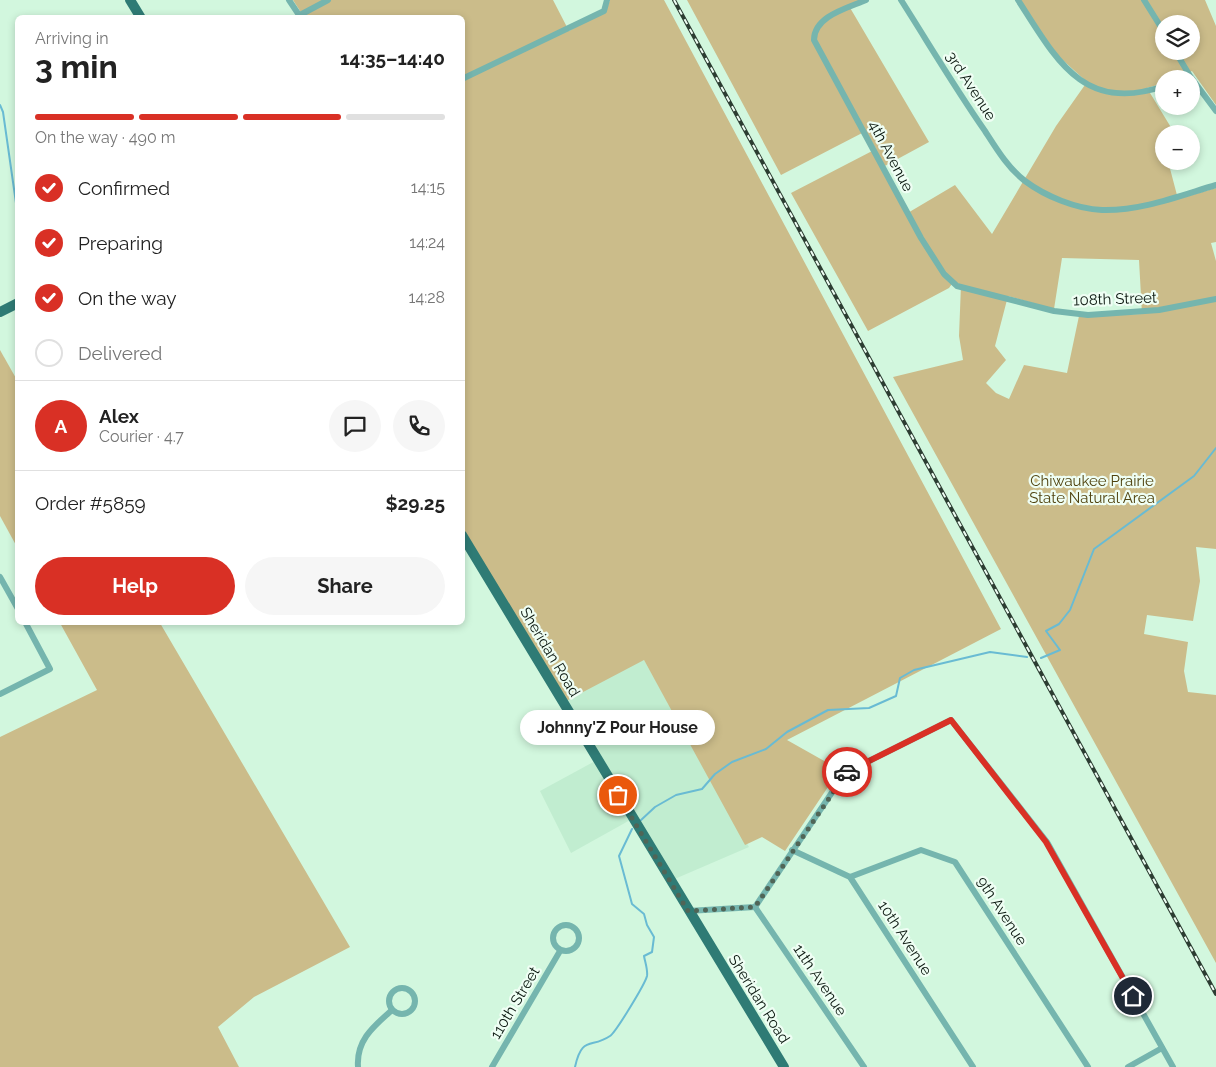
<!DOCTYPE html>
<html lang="en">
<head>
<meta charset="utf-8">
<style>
  :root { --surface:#fff; --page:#f6f6f6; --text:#222; --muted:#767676; --line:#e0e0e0; --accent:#d93025 }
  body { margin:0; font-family:Raleway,sans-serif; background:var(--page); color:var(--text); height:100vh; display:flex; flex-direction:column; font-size:19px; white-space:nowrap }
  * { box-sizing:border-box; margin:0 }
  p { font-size:16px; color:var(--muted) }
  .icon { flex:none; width:28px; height:28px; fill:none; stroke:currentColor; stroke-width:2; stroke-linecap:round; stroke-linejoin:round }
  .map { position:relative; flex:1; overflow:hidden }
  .side { position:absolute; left:15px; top:15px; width:450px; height:610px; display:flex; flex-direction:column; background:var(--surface); border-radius:8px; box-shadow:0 2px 8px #0003 }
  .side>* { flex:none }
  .controls { position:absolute; left:1155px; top:15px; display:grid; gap:10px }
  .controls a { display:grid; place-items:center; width:45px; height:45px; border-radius:50%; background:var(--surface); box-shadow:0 2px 8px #0003; font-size:25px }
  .pin { position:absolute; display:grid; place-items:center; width:42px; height:42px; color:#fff; margin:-21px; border:2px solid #fff; border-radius:50%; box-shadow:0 1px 5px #0007 }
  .courier { position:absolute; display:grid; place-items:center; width:50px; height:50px; margin:-25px; border:4px solid #d93025; border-radius:50%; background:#fff; color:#222; box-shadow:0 1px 6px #0007 }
  .bubble { position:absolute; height:35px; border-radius:18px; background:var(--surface); box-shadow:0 2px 8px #0003; font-size:16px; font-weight:700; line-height:35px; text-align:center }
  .summary em { font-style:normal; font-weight:700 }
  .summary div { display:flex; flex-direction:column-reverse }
  .summary { display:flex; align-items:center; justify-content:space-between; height:85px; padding:0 20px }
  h1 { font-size:32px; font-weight:700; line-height:38px }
  .bar { display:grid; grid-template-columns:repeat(4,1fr); gap:8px 5px; align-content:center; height:60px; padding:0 20px }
  .bar i { height:6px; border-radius:4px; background:var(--line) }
  .bar .current { background:var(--accent) }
  .bar p { grid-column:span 4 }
  .line { display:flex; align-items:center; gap:12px; padding:0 20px; border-top:1px solid var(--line) }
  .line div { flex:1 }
  .round { display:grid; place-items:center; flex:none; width:52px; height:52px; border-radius:26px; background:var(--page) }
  ol { padding:0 20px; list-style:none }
  li { display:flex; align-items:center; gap:15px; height:55px }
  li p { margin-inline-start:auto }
  li .icon { padding:5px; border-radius:50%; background:var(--accent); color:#fff; stroke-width:4 }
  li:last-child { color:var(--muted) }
  li i { width:28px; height:28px; border:2px solid var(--line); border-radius:50% }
  .cta { display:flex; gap:10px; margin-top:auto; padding:10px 20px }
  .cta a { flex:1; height:58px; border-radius:30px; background:var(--accent); color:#fff; font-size:20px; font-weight:700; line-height:58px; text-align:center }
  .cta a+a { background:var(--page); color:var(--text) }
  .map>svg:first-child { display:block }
  .built { fill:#c1edd0 }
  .green { fill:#cbbc8a; fill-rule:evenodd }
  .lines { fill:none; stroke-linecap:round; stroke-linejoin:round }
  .stream { stroke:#69bbd3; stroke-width:2 }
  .minor { stroke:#75b5ae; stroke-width:6 }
  .primary { stroke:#2f7b75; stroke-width:10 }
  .rail-casing { stroke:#2c3d32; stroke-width:4 }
  .rail { stroke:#effef4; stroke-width:2; stroke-dasharray:5.5; stroke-linecap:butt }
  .done { stroke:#506557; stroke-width:5; stroke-dasharray:0 9 }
  .route { stroke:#d93025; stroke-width:6 }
  .labels { text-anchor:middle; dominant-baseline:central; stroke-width:4.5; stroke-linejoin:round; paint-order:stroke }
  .street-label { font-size:15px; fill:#0a170f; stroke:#effef4 }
  .park-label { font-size:15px; fill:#50430f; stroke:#effef4 }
</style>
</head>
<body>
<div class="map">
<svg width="1216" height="1067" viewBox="0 0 1216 1067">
  <rect width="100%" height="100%" fill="#d2f7de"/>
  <path class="built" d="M644,660L749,847L670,881L632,819L571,853L540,791L597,760L555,689Z"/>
  <g class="green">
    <path d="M293,0H553L569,31L606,11L610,0H664L1001,629L787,740L842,771L830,784L785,851L762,837L745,845L644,660L566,701L463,528L462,18L304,17Z"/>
    <path d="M687,0H861L849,6L929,142L881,168L906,214L955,185L992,234L1056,126L1087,82L1056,54L1020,0H1205L1216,26V105L1192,71L1176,79H1164V83L1147,88L1175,134H1164V161H1168L1178,199L1216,188V242L1211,243L1216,261V549L1196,547L1200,581L1193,621L1147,615L1144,634L1188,642L1184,671L1188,692L1216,695V963L893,377L963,360L959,336L961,285L954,281L949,288L868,331L791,193L876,149L866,131L781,175ZM1164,24H1191V51H1164ZM1062,258L1139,260L1142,314L1079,316L1067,373L1024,365L1009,399L996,393L986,383L1006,360L995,346L1008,296L1054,309Z"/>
    <path d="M0,350L17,380V547L0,516Z"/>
    <path d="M60,623H160L350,947L254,997L218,1027L239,1067H0V737L97,690Z"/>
  </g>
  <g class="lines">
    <g class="stream">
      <path d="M0,105L3,112L18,217"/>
      <path d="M1041,658L1060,650L1046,631L1059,624L1070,610L1094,549L1194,476L1216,448"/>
      <path d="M640,821L655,807L676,795L702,789L715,774L732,762L766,749L787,732L828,710L869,708L896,696L900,678L914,670L990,652L1027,657"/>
      <path d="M575,1067C582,1035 591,1049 610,1036C616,1032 645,984 647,976C648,970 645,962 644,956L652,952L654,937L647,925L644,914L632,904L619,856L632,829"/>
    </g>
    <g class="minor">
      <path d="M289,0L301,18"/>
      <path d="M866,0C848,8 814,16 814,40L921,238L944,274L957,286L1054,311L1088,315L1159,310L1216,299"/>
      <path d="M901,0C929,44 955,88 985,131C996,148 1008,168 1025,181C1045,196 1076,209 1102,210C1141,211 1179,196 1216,185"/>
      <path d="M1018,0C1056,59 1083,114 1164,86"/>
      <path d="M1144,0L1164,32"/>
      <path d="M300,15L328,0"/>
      <path d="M1175,51L1190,76L1216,111"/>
      <path d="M462,79L604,11L607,0"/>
      <path d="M0,577L18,609"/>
      <path d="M0,694L50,669L25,622"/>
      <path d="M792,850L850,877L973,1067"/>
      <path d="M850,877L921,850L955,862L1088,1067"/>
      <path d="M755,907L864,1067"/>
      <path d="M688,911L755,907L845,773L951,720L1047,842L1173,1067"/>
      <circle cx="566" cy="938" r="13"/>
      <circle cx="402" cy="1001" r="13"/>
      <path d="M358,1067C356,1040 374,1026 392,1010"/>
      <path d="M492,1067L560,951"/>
      <path d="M1128,1067L1162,1048"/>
    </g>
    <g class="primary">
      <path d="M130,0L141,18"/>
      <path d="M0,312L18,303"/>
      <path d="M462,535L784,1067"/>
    </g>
    <g class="rail-casing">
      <path id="rail" d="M674,0L1216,994"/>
    </g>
    <use href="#rail" class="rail"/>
  </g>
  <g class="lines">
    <path class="done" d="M618,795L688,911L755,907L847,772"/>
    <path class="route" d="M847,772L951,720L1046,842L1133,996"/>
  </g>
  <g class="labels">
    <g class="street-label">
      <text transform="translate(971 86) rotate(57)">3rd Avenue</text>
      <text transform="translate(891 156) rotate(62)">4th Avenue</text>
      <text transform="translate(1115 299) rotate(-2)">108th Street</text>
      <text transform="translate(550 652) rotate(59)">Sheridan Road</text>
      <text transform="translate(1002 911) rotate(57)">9th Avenue</text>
      <text transform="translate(905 938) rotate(57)">10th Avenue</text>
      <text transform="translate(820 980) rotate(56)">11th Avenue</text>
      <text transform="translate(759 999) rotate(58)">Sheridan Road</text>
      <text transform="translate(515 1003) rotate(-59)">110th Street</text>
    </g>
    <g class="park-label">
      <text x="1092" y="481">Chiwaukee Prairie<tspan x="1092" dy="17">State Natural Area</tspan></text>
    </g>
  </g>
</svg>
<div class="controls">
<a><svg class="icon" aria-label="layers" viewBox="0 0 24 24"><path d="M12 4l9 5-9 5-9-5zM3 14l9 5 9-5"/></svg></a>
<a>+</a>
<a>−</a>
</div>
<div class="pin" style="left:618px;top:795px;background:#ea580c"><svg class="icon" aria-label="bag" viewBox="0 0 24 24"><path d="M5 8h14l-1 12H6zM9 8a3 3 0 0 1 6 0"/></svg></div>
<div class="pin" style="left:1133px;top:996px;background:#1f2937"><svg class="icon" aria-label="home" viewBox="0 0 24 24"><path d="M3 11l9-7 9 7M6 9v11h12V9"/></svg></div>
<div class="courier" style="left:847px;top:772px"><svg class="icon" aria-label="car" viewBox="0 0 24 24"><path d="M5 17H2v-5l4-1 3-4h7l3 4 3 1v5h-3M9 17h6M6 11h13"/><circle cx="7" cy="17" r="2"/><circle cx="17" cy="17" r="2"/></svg></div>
<div class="bubble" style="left:520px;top:710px;width:195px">Johnny'Z Pour House</div>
<section class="side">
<div class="summary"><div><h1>3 min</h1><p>Arriving in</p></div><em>14:35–14:40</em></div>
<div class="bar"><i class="current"></i><i class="current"></i><i class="current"></i><i></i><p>On the way · 490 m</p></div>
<ol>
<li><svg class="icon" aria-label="check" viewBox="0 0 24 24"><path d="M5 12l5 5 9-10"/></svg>Confirmed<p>14:15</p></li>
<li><svg class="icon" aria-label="check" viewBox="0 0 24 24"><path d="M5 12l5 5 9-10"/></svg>Preparing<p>14:24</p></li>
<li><svg class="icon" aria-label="check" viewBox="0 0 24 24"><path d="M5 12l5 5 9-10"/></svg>On the way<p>14:28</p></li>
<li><i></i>Delivered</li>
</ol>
<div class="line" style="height:90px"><b class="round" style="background:var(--accent);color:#fff">A</b><div><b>Alex</b><p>Courier · 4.7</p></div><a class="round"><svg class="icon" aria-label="chat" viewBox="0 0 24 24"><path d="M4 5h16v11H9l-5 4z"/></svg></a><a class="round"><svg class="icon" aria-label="phone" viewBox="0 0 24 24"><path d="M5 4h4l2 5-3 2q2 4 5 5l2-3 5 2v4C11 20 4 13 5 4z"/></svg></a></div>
<div class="line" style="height:65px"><div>Order #5859</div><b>$29.25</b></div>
<div class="cta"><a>Help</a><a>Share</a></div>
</section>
</div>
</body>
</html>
